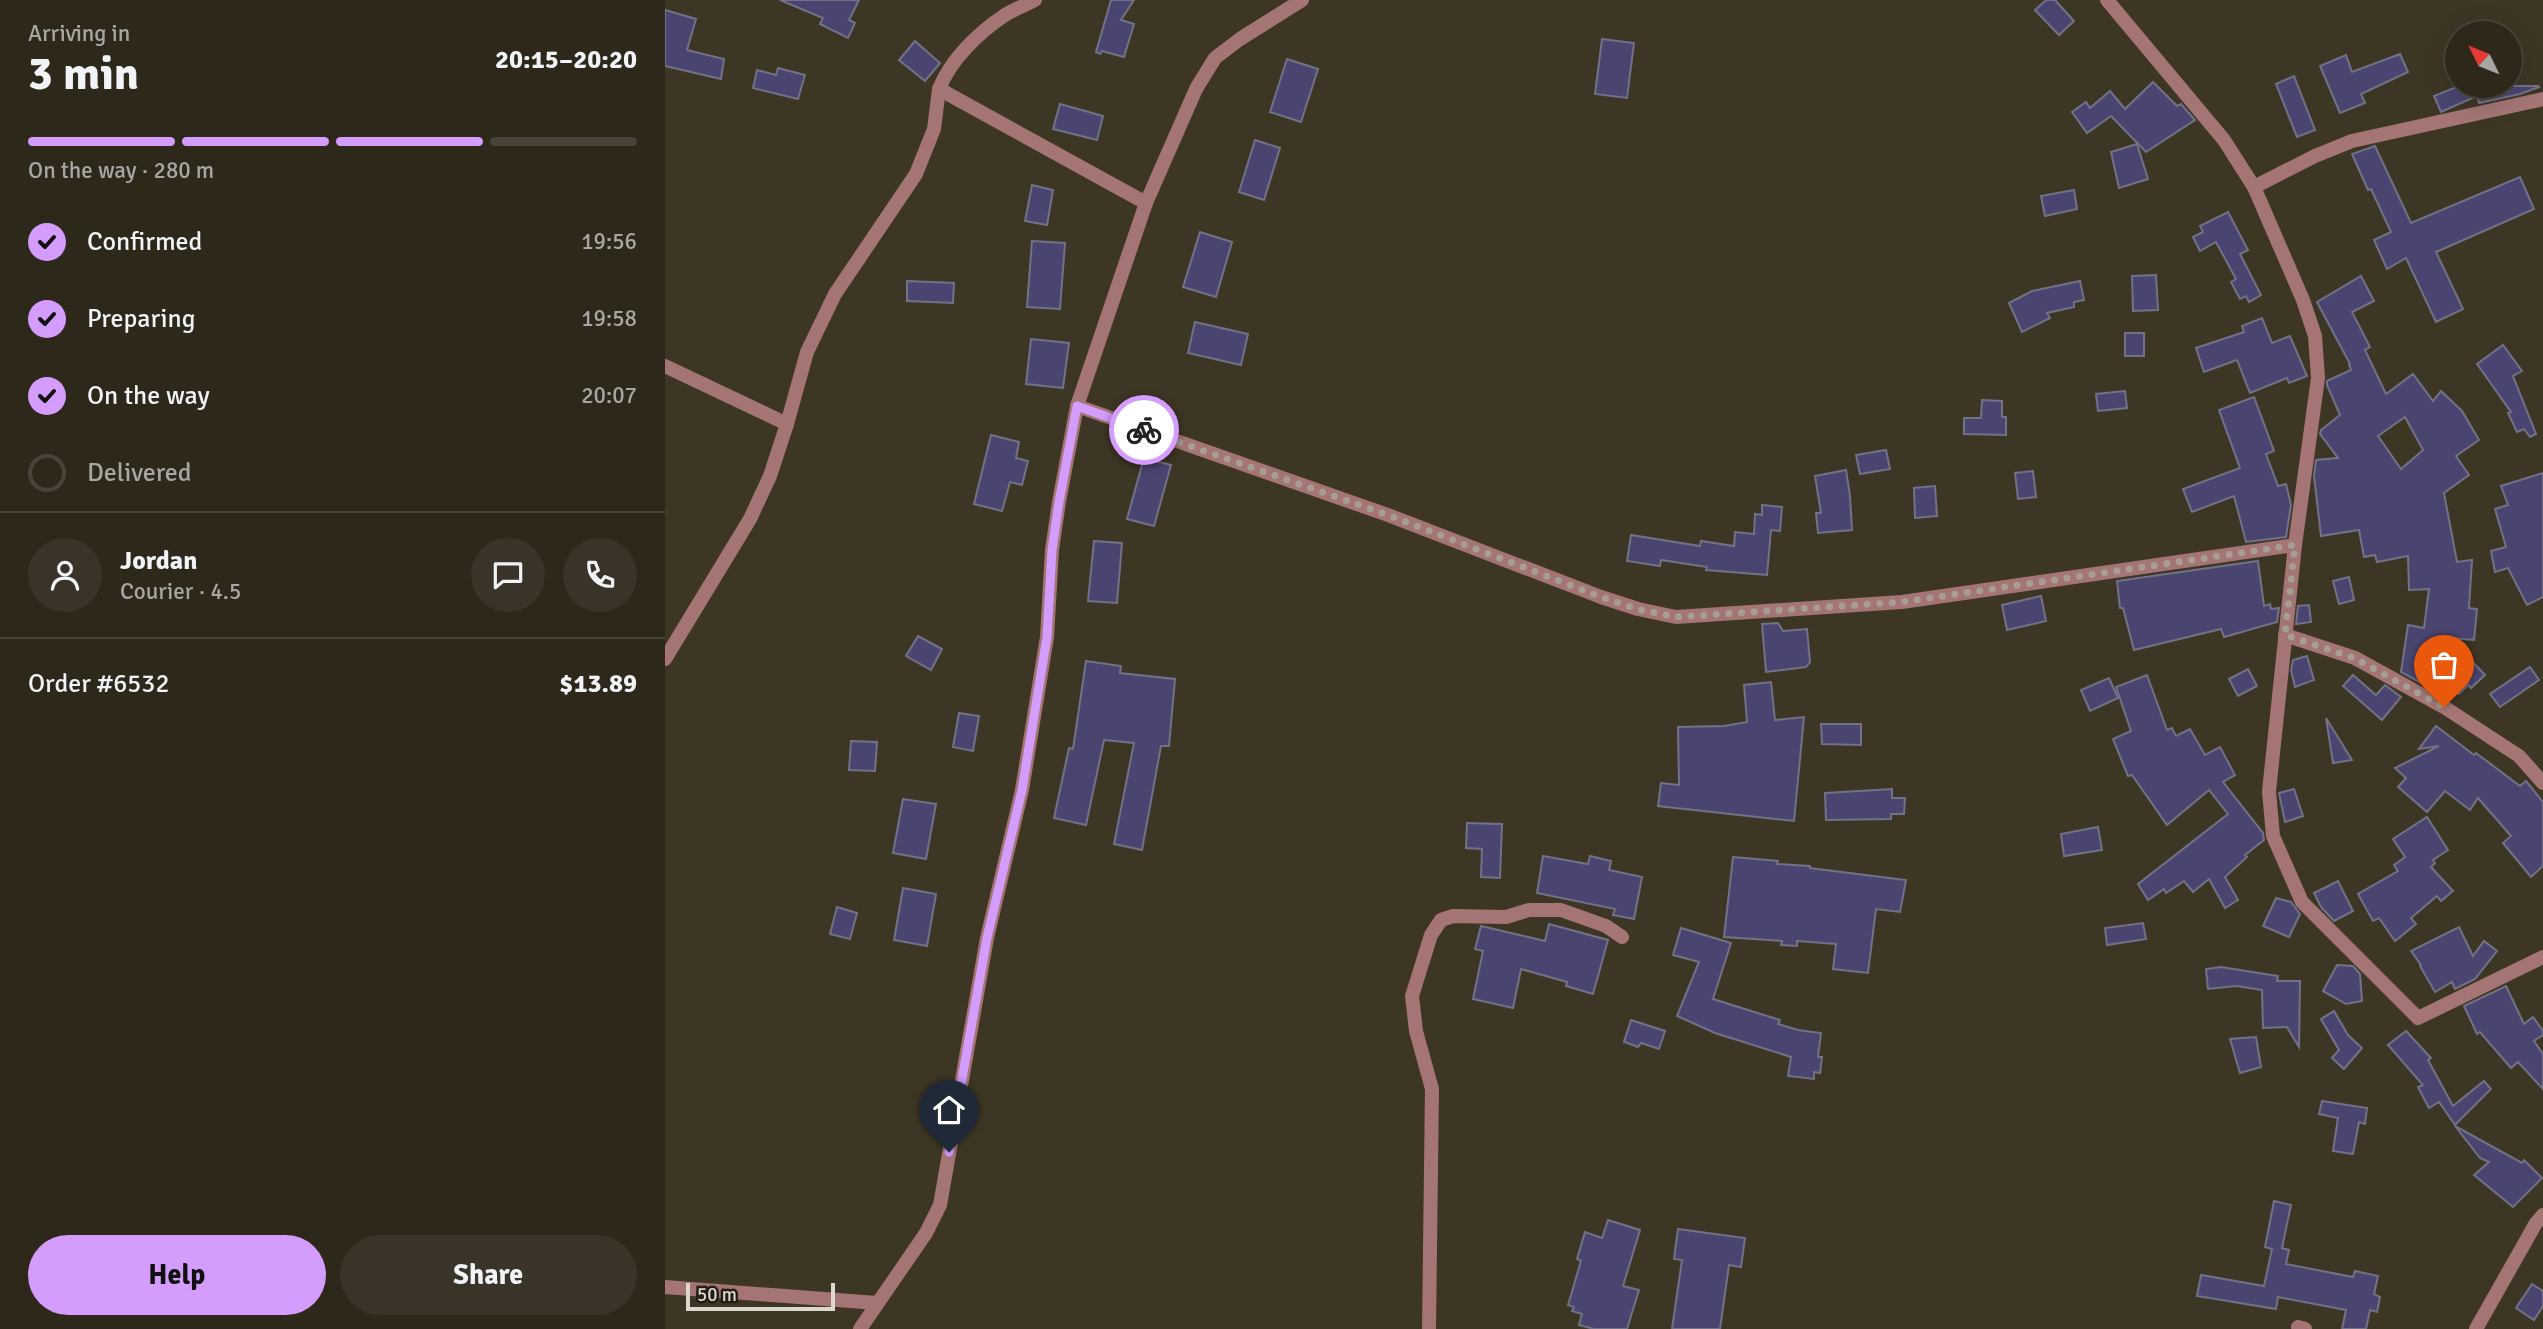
<!DOCTYPE html>
<html lang="en">
<head>
<meta charset="utf-8">
<style>
  :root { --surface:#2e281b; --page:#3a3428; --text:#f1f3f6; --muted:#a7a6a3; --line:#49443a; --accent:#d39cfd }
  body { margin:0; font-family:Signika,sans-serif; background:var(--page); color:var(--text); height:100vh; display:flex; flex-direction:column; font-size:26px; white-space:nowrap }
  * { box-sizing:border-box; margin:0 }
  p { font-size:23px; color:var(--muted) }
  .icon { flex:none; width:38px; height:38px; fill:none; stroke:currentColor; stroke-width:2; stroke-linecap:round; stroke-linejoin:round }
  .map { position:relative; flex:1; overflow:hidden }
  .drawer { display:flex; flex-direction:column; background:var(--surface); width:665px }
  .drawer>* { flex:none }
  .needle { width:46px; rotate:313deg }
  .controls { position:absolute; left:1780px; top:21px; display:grid; gap:14px }
  .controls a { display:grid; place-items:center; width:77px; height:77px; border-radius:50%; background:var(--surface); box-shadow:0 7px 28px #0002,0 0 0 2px var(--line); font-size:35px }
  .scale { position:absolute; left:21px; bottom:18px; width:149px; box-sizing:border-box; padding-left:7px; border:4px solid #ddd8cd; border-top:0; font-size:19px; line-height:24px; white-space:nowrap; color:#ddd8cd; -webkit-text-stroke:5px #221e16; paint-order:stroke }
  .pin { position:absolute; display:grid; place-items:center; width:60px; height:60px; color:#fff; margin:-72px -30px; border-radius:50% 50% 50% 0; rotate:-45deg; box-shadow:0 0 7px #0007 }
  .pin .icon { rotate:45deg }
  .courier { position:absolute; display:grid; place-items:center; width:70px; height:70px; margin:-35px; border:5px solid #d39cfd; border-radius:50%; background:#fff; color:#222; box-shadow:0 2px 9px #0007 }
  .headline em { font-style:normal; font-weight:800 }
  .headline div { display:flex; flex-direction:column-reverse }
  .headline { display:flex; align-items:center; justify-content:space-between; height:119px; padding:0 28px }
  h1 { font-size:46px; font-weight:800; line-height:52px }
  .bar { display:grid; grid-template-columns:repeat(4,1fr); gap:10px 7px; align-content:center; height:84px; padding:0 28px }
  .bar i { height:9px; border-radius:5px; background:var(--line) }
  .bar .selected { background:var(--accent) }
  .bar p { grid-column:span 4 }
  .line { display:flex; align-items:center; gap:18px; padding:0 28px; border-top:2px solid var(--line) }
  .line div { flex:1 }
  .round { display:grid; place-items:center; flex:none; width:74px; height:74px; border-radius:37px; background:var(--page) }
  ol { padding:0 28px; list-style:none }
  li { display:flex; align-items:center; gap:21px; height:77px }
  li p { margin-inline-start:auto }
  li .icon { padding:7px; border-radius:50%; background:var(--accent); color:#111; stroke-width:4 }
  li:last-child { color:var(--muted) }
  li i { width:38px; height:38px; border:4px solid var(--line); border-radius:50% }
  .primary-button { display:flex; gap:14px; margin-top:auto; padding:14px 28px }
  .primary-button a { flex:1; height:80px; border-radius:42px; background:var(--accent); color:#111; font-size:28px; font-weight:800; line-height:80px; text-align:center }
  .primary-button a+a { background:var(--page); color:var(--text) }
  main { display:flex; flex:1; min-height:0 }
  .map>svg:first-child { display:block }
  .building { fill:#4a4570; stroke:#727186; stroke-width:2; fill-rule:evenodd }
  .lines { fill:none; stroke-linecap:round; stroke-linejoin:round }
  .street { stroke:#a47574; stroke-width:14 }
  .done { stroke:#a59f92; stroke-width:7; stroke-dasharray:0 12.6 }
  .route { stroke:#d39cfd; stroke-width:9 }
</style>
</head>
<body>
<main>
<section class="drawer">
<div class="headline"><div><h1>3 min</h1><p>Arriving in</p></div><em>20:15–20:20</em></div>
<div class="bar"><i class="selected"></i><i class="selected"></i><i class="selected"></i><i></i><p>On the way · 280 m</p></div>
<ol>
<li><svg class="icon" aria-label="check" viewBox="0 0 24 24"><path d="M5 12l5 5 9-10"/></svg>Confirmed<p>19:56</p></li>
<li><svg class="icon" aria-label="check" viewBox="0 0 24 24"><path d="M5 12l5 5 9-10"/></svg>Preparing<p>19:58</p></li>
<li><svg class="icon" aria-label="check" viewBox="0 0 24 24"><path d="M5 12l5 5 9-10"/></svg>On the way<p>20:07</p></li>
<li><i></i>Delivered</li>
</ol>
<div class="line" style="height:126px"><a class="round"><svg class="icon" aria-label="person" viewBox="0 0 24 24"><circle cx="12" cy="8" r="4"/><path d="M4 21q1-7 8-7t8 7"/></svg></a><div><b>Jordan</b><p>Courier · 4.5</p></div><a class="round"><svg class="icon" aria-label="chat" viewBox="0 0 24 24"><path d="M4 5h16v11H9l-5 4z"/></svg></a><a class="round"><svg class="icon" aria-label="phone" viewBox="0 0 24 24"><path d="M5 4h4l2 5-3 2q2 4 5 5l2-3 5 2v4C11 20 4 13 5 4z"/></svg></a></div>
<div class="line" style="height:91px"><div>Order #6532</div><b>$13.89</b></div>
<div class="primary-button"><a>Help</a><a>Share</a></div>
</section>
<div class="map">
<svg width="1878" height="1329" viewBox="0 0 1878 1329">
  <rect width="100%" height="100%" fill="#3e3624"/>
  <g class="building">
    <path d="M115,0H194L184,20L190,23L183,38L155,24L158,18Z"/>
    <path d="M446,0H469L456,20L469,24L459,57L437,51L435,54L431,52Z"/>
    <path d="M1381,0H1390L1409,21L1394,35L1370,10Z"/>
    <path d="M0,10L31,19L22,50L59,59L56,79L0,66Z"/>
    <path d="M937,39L969,43L962,98L930,94Z"/>
    <path d="M250,41L275,63L260,81L234,60Z"/>
    <path d="M1735,54L1743,72L1696,94L1700,103L1675,113L1655,66L1681,55L1687,72Z"/>
    <path d="M622,59L653,69L636,122L605,112Z"/>
    <path d="M113,68L140,75L133,99L88,88L92,70L111,75Z"/>
    <path d="M1629,76L1650,130L1632,137L1611,84Z"/>
    <path d="M1488,82L1512,106L1516,104L1530,120L1481,152L1446,116L1422,133L1407,112L1421,102L1425,108L1445,91L1460,109Z"/>
    <path d="M1794,86H1873L1874,87L1855,94L1814,103L1812,96L1776,112L1769,96Z"/>
    <path d="M395,104L438,116L432,140L388,129Z"/>
    <path d="M590,140L615,148L599,200L574,192Z"/>
    <path d="M1472,144L1483,179L1454,188L1446,152Z"/>
    <path d="M1710,146L1746,223L1855,177L1869,209L1771,252L1798,309L1771,322L1741,258L1722,269L1709,240L1726,232L1706,189L1703,190L1687,154Z"/>
    <path d="M367,185L388,190L382,225L360,221Z"/>
    <path d="M1409,190L1412,209L1380,216L1376,196Z"/>
    <path d="M1563,212L1583,250L1575,254L1596,295L1584,302L1581,296L1575,299L1566,282L1571,279L1551,242L1535,251L1528,237L1538,232L1535,226Z"/>
    <path d="M535,232L567,242L551,297L518,287Z"/>
    <path d="M367,241L400,243L395,309L362,307Z"/>
    <path d="M1491,275L1493,310L1468,311L1467,276Z"/>
    <path d="M1696,276L1709,301L1687,312L1705,347L1700,350L1721,394L1748,374L1768,401L1776,391L1797,411L1814,440L1791,456L1804,475L1779,493L1792,562L1807,560L1804,608L1812,609L1809,640L1785,638L1820,675L1806,688L1803,685L1794,694L1769,690L1736,672L1743,625L1759,628L1764,589L1744,590L1743,556L1712,562L1710,555L1699,557L1694,530L1656,536L1649,476L1651,460L1673,458L1655,434L1656,430L1675,415L1662,385V381L1686,370L1684,365L1685,364L1652,302ZM1740,417L1758,450L1736,469L1713,436Z"/>
    <path d="M242,281L289,283L288,303L242,301Z"/>
    <path d="M1415,281L1419,300L1409,302V307L1382,313L1385,318L1357,332L1344,303L1367,291Z"/>
    <path d="M1597,318L1607,343L1625,336L1642,376L1624,383L1622,378L1585,393L1572,360L1539,372L1531,348L1579,332L1577,326Z"/>
    <path d="M530,322L583,334L576,365L523,353Z"/>
    <rect x="1460" y="333" width="19" height="23"/>
    <path d="M366,339L404,343L398,388L361,384Z"/>
    <path d="M1838,345L1857,371L1848,376L1871,434L1865,437L1859,429L1852,432L1843,413L1846,412L1812,364Z"/>
    <path d="M1460,391L1462,408L1433,411L1431,394Z"/>
    <path d="M1589,397L1609,451L1601,454L1613,486L1621,484L1626,505L1621,537L1581,542L1569,496L1527,512L1518,489L1575,468L1554,410Z"/>
    <path d="M1317,400L1337,401V417H1341V435L1299,434V418H1316Z"/>
    <path d="M326,435L354,442L351,458L363,461L357,485L345,482L337,511L309,504Z"/>
    <path d="M1221,450L1225,469L1195,474L1191,455Z"/>
    <path d="M479,458L506,465L489,526L462,519Z"/>
    <path d="M1181,470L1185,496L1187,530L1153,533L1151,513H1156L1150,476Z"/>
    <path d="M1368,471L1371,497L1353,499L1350,473Z"/>
    <path d="M1878,473V597L1862,605L1843,568L1830,572L1826,551L1841,547L1830,509L1843,505L1836,486Z"/>
    <path d="M1270,486L1272,516L1250,518L1249,488Z"/>
    <path d="M1097,505L1117,507L1115,531L1106,530L1102,575L1041,570L1042,567L996,560L995,566L962,561L966,535L1035,546L1036,541L1069,546L1070,532L1089,534L1090,514L1097,515Z"/>
    <path d="M429,541L457,543L452,603L423,601Z"/>
    <path d="M1593,561L1599,606L1605,604L1606,609L1614,608L1612,622L1559,637L1556,629L1469,650L1458,608H1455L1452,581Z"/>
    <path d="M1684,577L1689,600L1674,604L1668,581Z"/>
    <path d="M1376,596L1381,621L1342,630L1337,605Z"/>
    <path d="M1644,605L1646,622L1631,624L1633,606Z"/>
    <path d="M1113,623L1118,631L1142,629L1145,662L1141,667L1101,672L1097,624Z"/>
    <path d="M253,636L277,649L266,670L241,656Z"/>
    <path d="M1642,656L1649,680L1630,687L1626,670L1628,660Z"/>
    <path d="M421,661L456,666L455,673L510,679L504,746H496L477,850L449,844L469,743L439,740L421,825L389,818L404,748L408,749Z"/>
    <path d="M1865,667L1874,680L1835,707L1825,694Z"/>
    <path d="M1583,669L1592,686L1573,696L1564,679Z"/>
    <path d="M1482,675L1502,730L1507,728L1511,736L1525,729L1540,755L1555,747L1570,775L1558,782L1598,833L1599,840L1580,855L1582,857L1560,877L1573,900L1560,908L1544,879L1528,892L1519,881L1501,893L1499,889L1483,900L1473,884L1563,814L1544,790L1502,825L1467,775L1463,776L1448,739L1466,731L1451,687Z"/>
    <path d="M1688,675L1711,695L1720,685L1736,697L1717,720L1678,686Z"/>
    <path d="M1444,678L1453,698L1425,711L1416,690Z"/>
    <path d="M1106,682L1110,720L1139,717L1129,821L993,806L996,783L1014,785L1013,727L1059,726L1082,722L1079,685Z"/>
    <path d="M294,713L314,716L308,751L288,747Z"/>
    <path d="M1661,718L1687,760L1668,763Z"/>
    <path d="M1156,724H1196V745L1157,744Z"/>
    <path d="M1771,726L1809,755L1811,753L1855,786L1861,781L1878,802V866L1866,877L1838,843L1846,836L1813,798L1805,810L1780,791L1762,812L1733,787L1741,778L1730,768L1774,746L1754,749Z"/>
    <path d="M186,741L212,742L210,771L184,770Z"/>
    <path d="M1227,789V798H1240L1239,814H1226V819L1161,820L1160,793Z"/>
    <path d="M1629,789L1638,816L1620,822L1614,793Z"/>
    <path d="M238,799L271,804L261,859L228,853Z"/>
    <path d="M1762,817L1783,850L1768,860L1770,863L1766,867L1788,891L1776,901L1772,896L1746,918L1751,924L1730,941L1714,918L1708,921L1693,894L1733,871L1729,865L1740,857L1728,839Z"/>
    <path d="M802,823L837,824L835,878L816,877L817,849L801,848Z"/>
    <path d="M1433,827L1437,850L1399,856L1396,834Z"/>
    <path d="M878,856L923,864L925,856L946,861L944,870L977,877L969,919L948,915L950,909L872,893Z"/>
    <path d="M1068,857L1113,861L1112,864L1145,866V868L1241,880L1235,912L1211,909L1203,973L1168,969L1171,944L1132,941V946L1116,945L1117,941L1059,937Z"/>
    <path d="M1673,881L1688,911L1669,921L1656,907L1649,893Z"/>
    <path d="M238,888L271,894L262,946L229,940Z"/>
    <path d="M1611,898L1626,902L1635,914L1624,937L1598,926Z"/>
    <path d="M172,907L192,913L185,939L165,934Z"/>
    <path d="M1478,923L1481,939L1442,945L1440,928Z"/>
    <path d="M884,924L943,940L928,994L901,986L902,982L856,969L848,1008L808,999L818,951L810,949L816,926L880,941Z"/>
    <path d="M1794,927L1808,956L1819,941L1832,951L1810,979L1790,989L1787,982L1770,992L1755,966L1756,965L1746,951Z"/>
    <path d="M1016,928L1066,943L1048,999L1115,1020L1113,1024L1133,1030L1156,1033L1153,1057H1157L1155,1073L1149,1072V1079L1123,1076L1126,1057L1050,1033L1012,1016L1034,962L1008,955Z"/>
    <path d="M1672,965L1688,966L1695,974L1697,1001L1681,1004L1658,991Z"/>
    <path d="M1556,967L1613,976L1612,981H1635L1634,1047L1622,1027L1598,1028L1597,990L1571,986L1543,989L1541,969Z"/>
    <path d="M1841,986L1859,1024L1868,1017L1878,1031V1035L1869,1041L1878,1054V1089L1853,1062L1846,1068L1815,1032L1812,1034L1799,1006Z"/>
    <path d="M1669,1011L1683,1035L1697,1048L1679,1069L1667,1058L1674,1050L1656,1019Z"/>
    <path d="M966,1020L1000,1031L994,1049L976,1043L973,1047L959,1042Z"/>
    <path d="M1741,1031L1766,1058L1763,1060L1788,1106L1819,1081L1826,1089L1790,1125L1774,1102L1764,1108L1753,1087L1758,1085L1723,1045Z"/>
    <path d="M1591,1037L1596,1067L1575,1073L1565,1039Z"/>
    <path d="M1657,1101L1702,1108L1700,1124L1694,1122L1688,1154L1668,1151L1673,1118L1654,1114Z"/>
    <path d="M1790,1126L1857,1163L1859,1160L1877,1178L1848,1207L1809,1175L1824,1162L1815,1158Z"/>
    <path d="M1609,1201L1626,1205L1617,1248L1624,1250L1621,1264L1688,1277L1690,1271L1713,1276L1709,1294L1715,1297L1712,1312L1705,1310L1701,1329H1677L1681,1310L1613,1297L1611,1309L1532,1296L1536,1275L1599,1286L1607,1249L1600,1247Z"/>
    <path d="M943,1220L975,1230L958,1286L974,1290L962,1329H929L914,1325L917,1314L907,1311L909,1307L903,1305L916,1261L912,1259L920,1232L937,1238Z"/>
    <path d="M1013,1229L1080,1238L1076,1267L1064,1265L1055,1329H1007L1017,1260L1009,1259Z"/>
    <path d="M1867,1284L1878,1291V1306L1869,1320L1851,1308Z"/>
  </g>
  <g class="lines">
    <g class="street">
      <path d="M370,0C361,5 350,9 340,15C313,33 286,59 274,89L481,203"/>
      <path d="M1442,0L1559,140L1589,187L1638,300L1650,336L1653,378L1630,545L1604,791L1608,836L1637,902L1753,1018L1878,957"/>
      <path d="M1589,187L1650,156L1687,141L1878,99"/>
      <path d="M0,366L122,424"/>
      <path d="M412,406L723,515L936,597L973,609L1011,617L1237,602L1630,545"/>
      <path d="M1620,635L1690,658L1779,707L1854,756L1878,783"/>
      <path d="M0,659L85,519L105,476L122,424L142,352L170,294L251,174L269,129L274,89"/>
      <path d="M0,1287L212,1303"/>
      <path d="M1633,1327L1640,1329"/>
      <path d="M195,1329L261,1233L275,1205L322,938L357,790L382,637L387,550L394,502L412,406L481,203L531,89L550,58L575,39L637,0"/>
      <path d="M764,1329L767,1089L751,1031L747,996L766,935L776,920L788,916L841,917L864,910H896L941,926L957,937"/>
      <path d="M1811,1329L1871,1223L1878,1215"/>
    </g>
  </g>
  <g class="lines">
    <path class="done" d="M479,430L723,515L936,597L972,609L1011,617L1237,602L1630,545L1620,635L1689,658L1779,707"/>
    <path class="route" d="M284,1152L322,938L357,790L382,637L387,550L394,502L412,406L479,430"/>
  </g>
</svg>
<div class="controls">
<a><svg class="needle" viewBox="-14 -14 28 28"><path d="M0-13l5 13h-10z" fill="#e53935"/><path d="M0 13l5-13h-10z" fill="#a7a6a3"/></svg></a>
</div>
<div class="scale">50 m</div>
<div class="pin" style="left:1779px;top:707px;background:#ea580c"><svg class="icon" aria-label="bag" viewBox="0 0 24 24"><path d="M5 8h14l-1 12H6zM9 8a3 3 0 0 1 6 0"/></svg></div>
<div class="pin" style="left:284px;top:1152px;background:#1f2937"><svg class="icon" aria-label="home" viewBox="0 0 24 24"><path d="M3 11l9-7 9 7M6 9v11h12V9"/></svg></div>
<div class="courier" style="left:479px;top:430px"><svg class="icon" aria-label="bike" viewBox="0 0 24 24"><circle cx="6" cy="16" r="4"/><circle cx="18" cy="16" r="4"/><path d="M6 16l4-8h5l3 8M10 8l3 8H6M13 5h3"/></svg></div>
</div>
</main>
</body>
</html>
